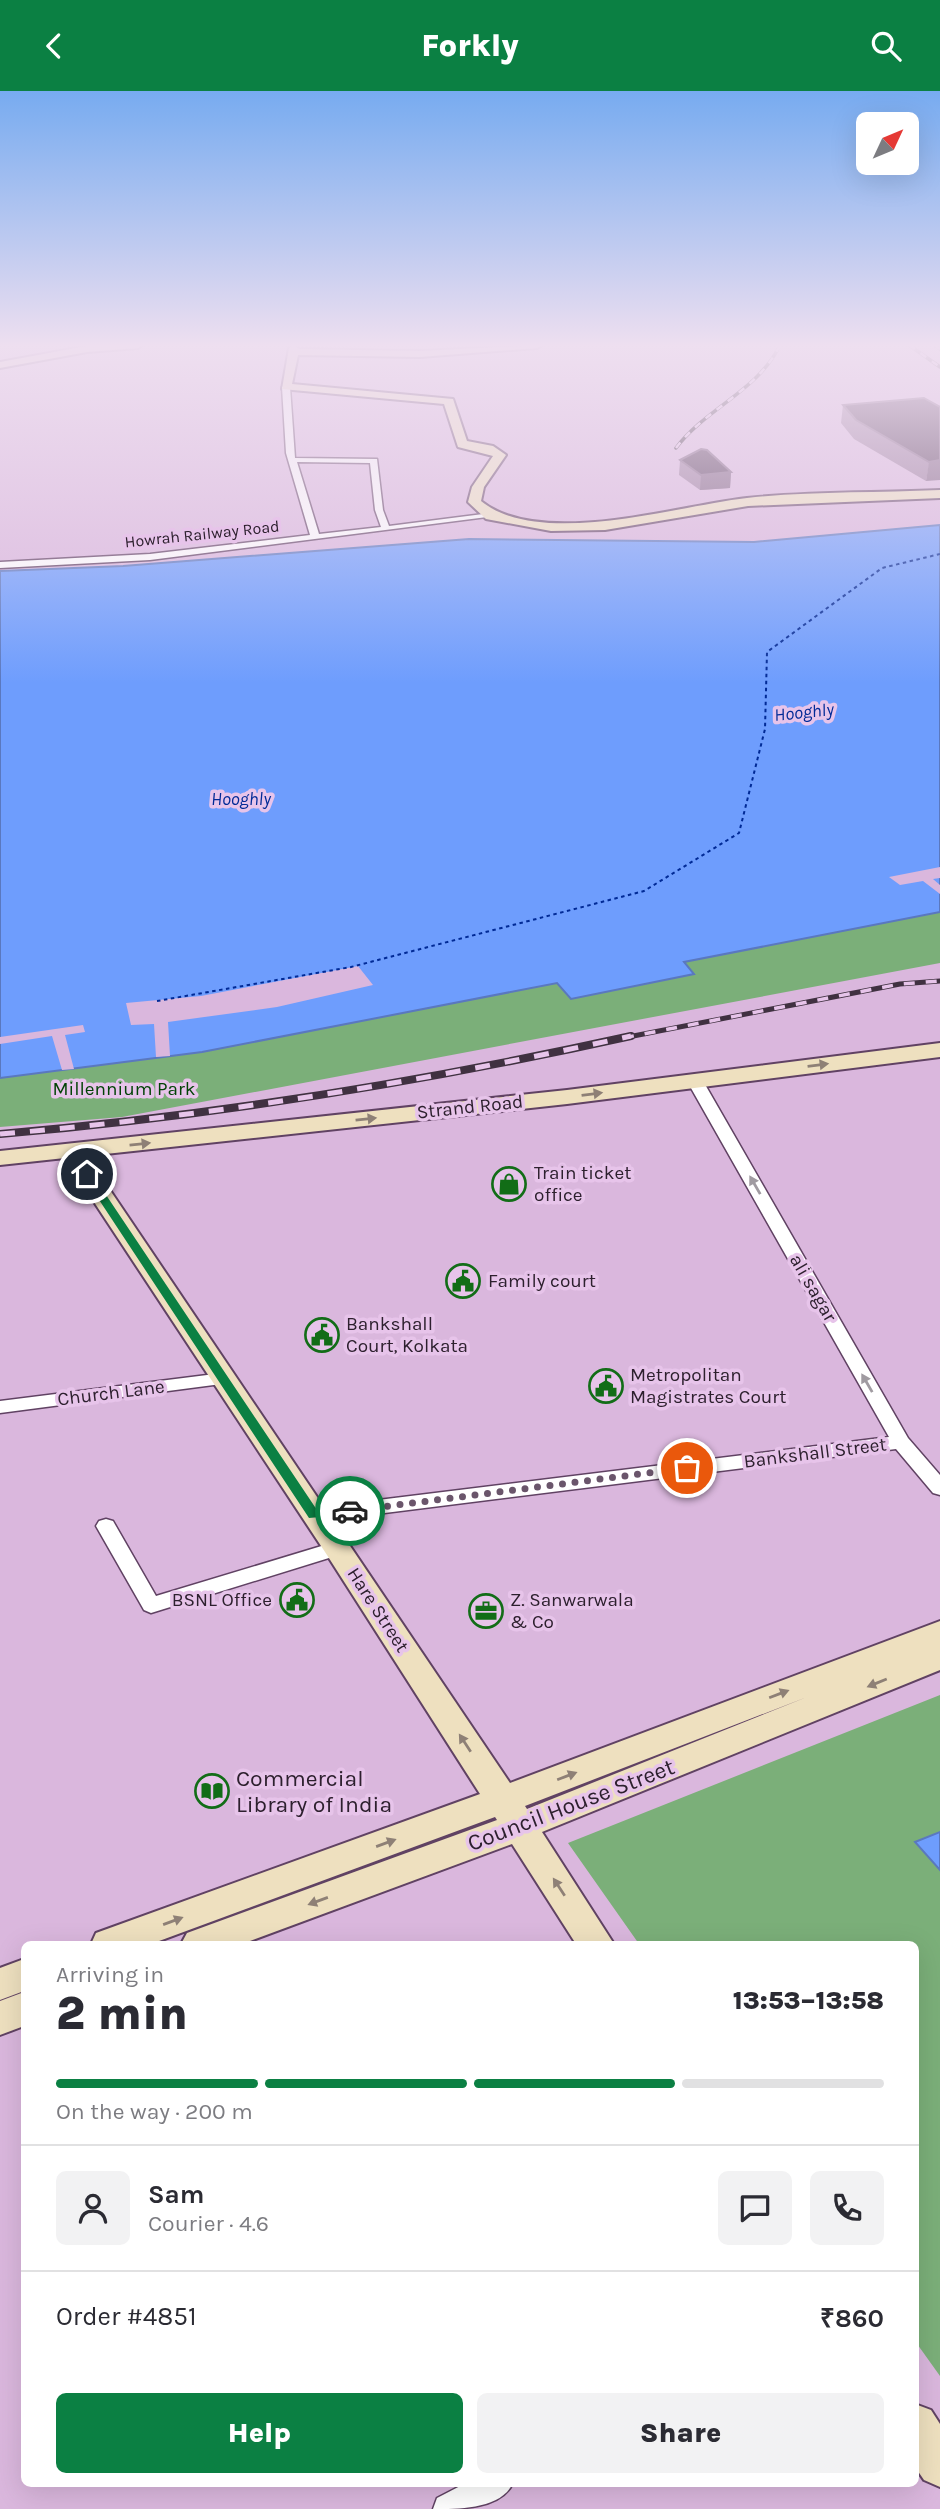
<!DOCTYPE html>
<html lang="en">
<head>
<meta charset="utf-8">
<style>
  :root { --surface:#fff; --page:#f2f2f3; --text:#2b2b33; --muted:#7c7c81; --line:#e1e1e2; --accent:#0b8043 }
  body { margin:0; font-family:Karla,sans-serif; background:var(--page); color:var(--text); height:100vh; display:flex; flex-direction:column; font-size:26px; white-space:nowrap }
  * { box-sizing:border-box; margin:0 }
  p { font-size:23px; color:var(--muted) }
  .icon { flex:none; width:38px; height:38px; fill:none; stroke:currentColor; stroke-width:2; stroke-linecap:round; stroke-linejoin:round }
  .map { position:relative; flex:1; overflow:hidden }
  .side { position:absolute; left:21px; top:1850px; width:898px; height:546px; display:flex; flex-direction:column; background:var(--surface); border-radius:10px; box-shadow:0 7px 28px #0002 }
  .side>* { flex:none }
  .needle { width:46px; rotate:46deg }
  .controls { position:absolute; left:856px; top:21px; display:grid; gap:14px }
  .controls a { display:grid; place-items:center; width:63px; height:63px; border-radius:10px; background:var(--surface); box-shadow:0 7px 28px #0002; font-size:35px }
  .pin { position:absolute; display:grid; place-items:center; width:60px; height:60px; color:#fff; margin:-30px; border:4px solid #fff; border-radius:50%; box-shadow:0 2px 7px #0007 }
  .courier { position:absolute; display:grid; place-items:center; width:70px; height:70px; margin:-35px; border:5px solid #0b8043; border-radius:50%; background:#fff; color:#222; box-shadow:0 2px 9px #0007 }
  .summary em { font-style:normal; font-weight:800 }
  .summary div { display:flex; flex-direction:column-reverse }
  .summary { display:flex; align-items:center; justify-content:space-between; height:119px; padding:0 35px }
  h1 { font-size:46px; font-weight:800; line-height:52px }
  .bar { display:grid; grid-template-columns:repeat(4,1fr); gap:10px 7px; align-content:center; height:84px; padding:0 35px }
  .bar i { height:9px; border-radius:5px; background:var(--line) }
  .bar .active { background:var(--accent) }
  .bar p { grid-column:span 4 }
  .line { display:flex; align-items:center; gap:18px; padding:0 35px; border-top:2px solid var(--line) }
  .line div { flex:1 }
  .round { display:grid; place-items:center; flex:none; width:74px; height:74px; border-radius:10px; background:var(--page) }
  .button { display:flex; gap:14px; margin-top:auto; padding:14px 35px }
  .button a { flex:1; height:80px; border-radius:10px; background:var(--accent); color:#fff; font-size:28px; font-weight:800; line-height:80px; text-align:center }
  .button a+a { background:var(--page); color:var(--text) }
  header { display:flex; justify-content:space-between; align-items:center; height:91px; padding:0 35px; background:var(--accent); color:#fff; font-size:32px; font-weight:800 }
  .map>svg:first-child { display:block }
  .green { fill:#7baf79 }
  .water { fill:#6e9dfd; stroke:#5a78bf; stroke-width:2 }
  .pier { fill:#dab7dd }
  .lines { fill:none; stroke-linecap:round; stroke-linejoin:round }
  .ferry { stroke:#012a96; stroke-width:2; stroke-dasharray:3.5 3.5; stroke-linecap:butt }
  .street-casing { stroke:#604263; stroke-width:3 }
  .secondary-casing { stroke:#604263; stroke-width:4 }
  .street { fill:#fff; fill-rule:evenodd }
  .secondary { fill:#eee0bf; fill-rule:evenodd }
  .rail-far2-casing { stroke:#403141; stroke-width:3.5 }
  .rail-far1-casing { stroke:#403141; stroke-width:5 }
  .rail-casing { stroke:#403141; stroke-width:8 }
  .rail-far2 { stroke:#e7c4ea; stroke-width:2.5; stroke-dasharray:7; stroke-linecap:butt }
  .rail-far1 { stroke:#e7c4ea; stroke-width:3.5; stroke-dasharray:11; stroke-linecap:butt }
  .rail { stroke:#e7c4ea; stroke-width:5; stroke-dasharray:15; stroke-linecap:butt }
  .wall { fill:#947497 }
  .shaded-wall { fill:#785a7b }
  .building { fill:#4e3251; stroke:#785a7b; stroke-width:2 }
  .oneway { fill:#8e8076 }
  .oneway2 { fill:#a09ba1 }
  .route { fill:#0b8043 }
  .done { stroke:#6a556b; stroke-width:7; stroke-dasharray:0 12.6 }
  .labels { text-anchor:middle; dominant-baseline:central; stroke-width:7; stroke-linejoin:round; paint-order:stroke }
  .far-street-label { font-size:16px; fill:#2d202e; stroke:#e7c4ea }
  .far-water-label { font-size:18px; font-style:italic; fill:#012a96; stroke:#e7c4ea }
  .park-label { font-size:19px; fill:#024306; stroke:#e7c4ea }
  .street-label { font-size:19px; fill:#2d202e; stroke:#e7c4ea }
  .poi-label { font-size:19px; fill:#2d202e; stroke:#e7c4ea; text-anchor:start }
  .near-poi-label { font-size:23px; fill:#2d202e; stroke:#e7c4ea; text-anchor:start }
  .near-street-label { font-size:23px; fill:#2d202e; stroke:#e7c4ea }
</style>
</head>
<body>
<header><svg class="icon" aria-label="back" viewBox="0 0 24 24"><path d="M15 5l-7 7 7 7"/></svg>Forkly<svg class="icon" aria-label="search" viewBox="0 0 24 24"><circle cx="10" cy="10" r="6"/><path d="M15 15l6 6"/></svg></header>
<div class="map">
<svg width="940" height="2418" viewBox="0 0 940 2418">
  <rect width="100%" height="100%" fill="#dab7dd"/>
  <g class="green">
    <path d="M940,815V872L122,1026L0,1036V983Z"/>
    <path d="M940,1604V2285L915,2250V1853H639L568,1752Z"/>
  </g>
  <g class="water">
    <path d="M940,434V821L684,871L694,883L571,908L557,892L202,961L0,987V480L123,475L469,448L754,451Z"/>
    <path d="M940,1741V1779L915,1751Z"/>
  </g>
  <g class="pier">
    <path d="M940,776V787L933,788L940,794V803L923,790L900,794L889,786Z"/>
    <path d="M358,875L373,894L277,916L168,931L170,965L156,966L154,933L131,934L126,912L201,905Z"/>
    <path d="M83,934L85,941L65,944L74,978L62,979L52,945L0,953V946Z"/>
  </g>
  <g class="lines">
    <path class="ferry" d="M157,910L351,876L644,800L739,742L765,638L767,561L882,477L940,463"/>
    <g class="street-casing">
      <g id="street">
        <path d="M286,294L290,296L295,367L377,368L383,419L389,435L491,422L495,425L150,469L0,477V471L150,463L310,444L286,362L282,296ZM297,371L370,372L375,419L381,436L319,443Z"/>
        <path d="M695,985L703,990L908,1347L940,1384V1404L933,1402L896,1358L313,1431L306,1429L303,1424L306,1419L313,1417L889,1346L687,990Z"/>
        <path d="M223,1282L229,1284L232,1288L229,1292L0,1322V1310Z"/>
        <path d="M106,1428L113,1430L156,1505L338,1450L345,1452L348,1457L345,1462L151,1522L144,1519L96,1435L99,1430Z"/>
        <path d="M466,2392H513C501,2418 460,2418 433,2418L437,2407Z"/>
      </g>
    </g>
    <g class="secondary-casing">
      <g id="secondary">
        <path d="M143,254L138,257L87,261L0,277V271L87,255Z"/>
        <path d="M294,254L299,258L420,260L542,254L537,257L420,266L298,264L292,293L453,308L467,350L493,355L506,364L484,396L481,410C540,458 676,415 747,407C810,400 876,402 940,399V407L748,415L605,439L551,440L486,428L468,411L472,396L493,365L458,356L444,313L282,298L289,257Z"/>
        <path d="M940,952V966L567,1013L87,1065L510,1692L940,1530V1579L542,1741L614,1853H576L512,1753L242,1853H181L187,1842L497,1729L495,1726L151,1853H91L96,1842L480,1703L327,1464L65,1067L0,1074V1060L567,999ZM807,1606L527,1718L525,1715Z"/>
        <path d="M24,1868V1900L0,1909V1877Z"/>
        <path d="M24,1901V1935L0,1944V1910Z"/>
        <path d="M915,2313L931,2319L940,2333V2396L924,2389L915,2376Z"/>
      </g>
    </g>
    <use href="#street" class="street"/>
    <use href="#secondary" class="secondary"/>
    <g class="rail-far2-casing">
      <g id="rail-far2">
        <path d="M909,254L940,276"/>
        <path d="M934,254L940,258"/>
        <path d="M676,357C706,317 758,300 780,254"/>
      </g>
    </g>
    <g class="rail-far1-casing">
      <path id="rail-far1" d="M623,947L900,893L940,890"/>
    </g>
    <g class="rail-casing">
      <path id="rail" d="M0,1043C213,1025 422,991 631,945"/>
    </g>
    <use href="#rail-far2" class="rail-far2"/>
    <use href="#rail-far1" class="rail-far1"/>
    <use href="#rail" class="rail"/>
  </g>
  <g class="wall">
    <path d="M843,314L940,316L926,390L854,348L841,332Z"/>
    <path d="M680,369L731,381L730,397L700,399L679,384Z"/>
  </g>
  <g class="shaded-wall">
    <path d="M940,369V389L926,390L929,371Z"/>
    <path d="M731,381L730,397L700,399L701,384Z"/>
  </g>
  <g class="building">
    <path d="M924,307L940,316V369L929,371L856,329L843,314Z"/>
    <path d="M701,358L707,359L731,381L701,384L680,369Z"/>
  </g>
  <defs><path id="oneway-solid" d="M-6-.8H1V-3.2L6.5 0L1 3.2V.8H-6Z" transform="scale(1.75)"/></defs>
  <g class="oneway">
    <use href="#oneway-solid" transform="translate(818 974) rotate(-7)"/>
    <use href="#oneway-solid" transform="translate(592 1003) rotate(-7)"/>
    <use href="#oneway-solid" transform="translate(366 1028) rotate(-6)"/>
    <use href="#oneway-solid" transform="translate(140 1053) rotate(-6)"/>
    <use href="#oneway-solid" transform="translate(877 1592) rotate(158)"/>
    <use href="#oneway-solid" transform="translate(779 1603) rotate(-21)"/>
    <use href="#oneway-solid" transform="translate(465 1652) rotate(-123)"/>
    <use href="#oneway-solid" transform="translate(567 1685) rotate(-21)"/>
    <use href="#oneway-solid" transform="translate(386 1752) rotate(-20)"/>
    <use href="#oneway-solid" transform="translate(559 1796) rotate(-123)"/>
    <use href="#oneway-solid" transform="translate(318 1810) rotate(160)"/>
    <use href="#oneway-solid" transform="translate(173 1830) rotate(-20)"/>
  </g>
  <g class="oneway2">
    <use href="#oneway-solid" transform="translate(755 1094) rotate(-120)"/>
    <use href="#oneway-solid" transform="translate(867 1292) rotate(-120)"/>
  </g>
  <linearGradient id="sky" x2="0" y2="1"><stop stop-color="#77abf0"/><stop offset="0.43" stop-color="#eedff0"/><stop offset="1" stop-color="#eedff0" stop-opacity="0"/></linearGradient>
  <rect width="940" height="592" fill="url(#sky)"/>
  <path class="route" d="M87,1080L92,1083L317,1419L350,1415L355,1416V1423L309,1427L82,1083Z"/>
  <g class="lines">
    <path class="done" d="M350,1420L687,1377"/>
  </g>
  <defs>
    <g id="shop-ring" transform="scale(1.75)"><circle r="9.5" fill="#e7c4ea" stroke="#126d17" stroke-width="1.5"/><path d="M-5-2.5h2.3a2.7 3.5 0 0 1 5.4 0H5L5.5 6h-11ZM-1.5-2.5h3a1.5 2.3 0 0 0-3 0Z" fill="#126d17"/></g>
    <g id="civic-ring" transform="scale(1.75)"><circle r="9.5" fill="#e7c4ea" stroke="#126d17" stroke-width="1.5"/><path d="M-.6-6.5H3V-4.5H.6V-3L4-1V1h2V6H-6V1h2V-1L-.6-3ZM-1.2 2.5V6h2.4V2.5Z" fill="#126d17"/></g>
    <g id="office-ring" transform="scale(1.75)"><circle r="9.5" fill="#e7c4ea" stroke="#126d17" stroke-width="1.5"/><path d="M-6-3h4V-5.5h4V-3h4V5H-6ZM-1-4.5V-3h2v-1.5ZM-6 0V1H6V0Z" fill="#126d17"/></g>
    <g id="library-ring" transform="scale(1.75)"><circle r="9.5" fill="#e7c4ea" stroke="#126d17" stroke-width="1.5"/><path d="M-6-4Q-3-5.5-.7-3.5V5Q-3 3-6 4ZM6-4Q3-5.5 .7-3.5V5Q3 3 6 4Z" fill="#126d17"/></g>
  </defs>
  <g fill-rule="evenodd">
    <use href="#shop-ring" x="509" y="1093"/>
    <use href="#civic-ring" x="463" y="1190"/>
    <use href="#civic-ring" x="322" y="1244"/>
    <use href="#civic-ring" x="606" y="1295"/>
    <use href="#civic-ring" x="297" y="1509"/>
    <use href="#office-ring" x="486" y="1520"/>
    <use href="#library-ring" x="212" y="1700"/>
  </g>
  <g class="labels">
    <g class="far-street-label">
      <text transform="translate(202 443) rotate(-6)">Howrah Railway Road</text>
    </g>
    <g class="far-water-label">
      <text transform="translate(804 621) rotate(-6)">Hooghly</text>
      <text x="241" y="708">Hooghly</text>
    </g>
    <g class="park-label">
      <text x="124" y="998">Millennium Park</text>
    </g>
    <g class="street-label">
      <text transform="translate(470 1016) rotate(-6)">Strand Road</text>
      <text transform="translate(813 1197) rotate(60)">ali sagar</text>
      <text transform="translate(111 1302) rotate(-7)">Church Lane</text>
      <text transform="translate(815 1362) rotate(-7)">Bankshall Street</text>
      <text transform="translate(378 1519) rotate(57)">Hare Street</text>
    </g>
    <g class="poi-label">
      <text x="534" y="1082">Train ticket<tspan x="534" dy="22">office</tspan></text>
      <text x="488" y="1190">Family court</text>
      <text x="346" y="1233">Bankshall<tspan x="346" dy="22">Court, Kolkata</tspan></text>
      <text x="630" y="1284">Metropolitan<tspan x="630" dy="22">Magistrates Court</tspan></text>
      <text x="272" y="1509" text-anchor="end">BSNL Office</text>
      <text x="510" y="1509">Z. Sanwarwala<tspan x="510" dy="22">&amp; Co</tspan></text>
    </g>
    <g class="near-poi-label">
      <text x="236" y="1687">Commercial<tspan x="236" dy="26">Library of India</tspan></text>
    </g>
    <g class="near-street-label">
      <text transform="translate(571 1714) rotate(-21)">Council House Street</text>
    </g>
  </g>
</svg>
<div class="controls">
<a><svg class="needle" viewBox="-14 -14 28 28"><path d="M0-13l5 13h-10z" fill="#e53935"/><path d="M0 13l5-13h-10z" fill="#7c7c81"/></svg></a>
</div>
<div class="pin" style="left:687px;top:1377px;background:#ea580c"><svg class="icon" aria-label="bag" viewBox="0 0 24 24"><path d="M5 8h14l-1 12H6zM9 8a3 3 0 0 1 6 0"/></svg></div>
<div class="pin" style="left:87px;top:1083px;background:#1f2937"><svg class="icon" aria-label="home" viewBox="0 0 24 24"><path d="M3 11l9-7 9 7M6 9v11h12V9"/></svg></div>
<div class="courier" style="left:350px;top:1420px"><svg class="icon" aria-label="car" viewBox="0 0 24 24"><path d="M5 17H2v-5l4-1 3-4h7l3 4 3 1v5h-3M9 17h6M6 11h13"/><circle cx="7" cy="17" r="2"/><circle cx="17" cy="17" r="2"/></svg></div>
<section class="side">
<div class="summary"><div><h1>2 min</h1><p>Arriving in</p></div><em>13:53–13:58</em></div>
<div class="bar"><i class="active"></i><i class="active"></i><i class="active"></i><i></i><p>On the way · 200 m</p></div>
<div class="line" style="height:126px"><a class="round"><svg class="icon" aria-label="person" viewBox="0 0 24 24"><circle cx="12" cy="8" r="4"/><path d="M4 21q1-7 8-7t8 7"/></svg></a><div><b>Sam</b><p>Courier · 4.6</p></div><a class="round"><svg class="icon" aria-label="chat" viewBox="0 0 24 24"><path d="M4 5h16v11H9l-5 4z"/></svg></a><a class="round"><svg class="icon" aria-label="phone" viewBox="0 0 24 24"><path d="M5 4h4l2 5-3 2q2 4 5 5l2-3 5 2v4C11 20 4 13 5 4z"/></svg></a></div>
<div class="line" style="height:91px"><div>Order #4851</div><b>₹860</b></div>
<div class="button"><a>Help</a><a>Share</a></div>
</section>
</div>
</body>
</html>
